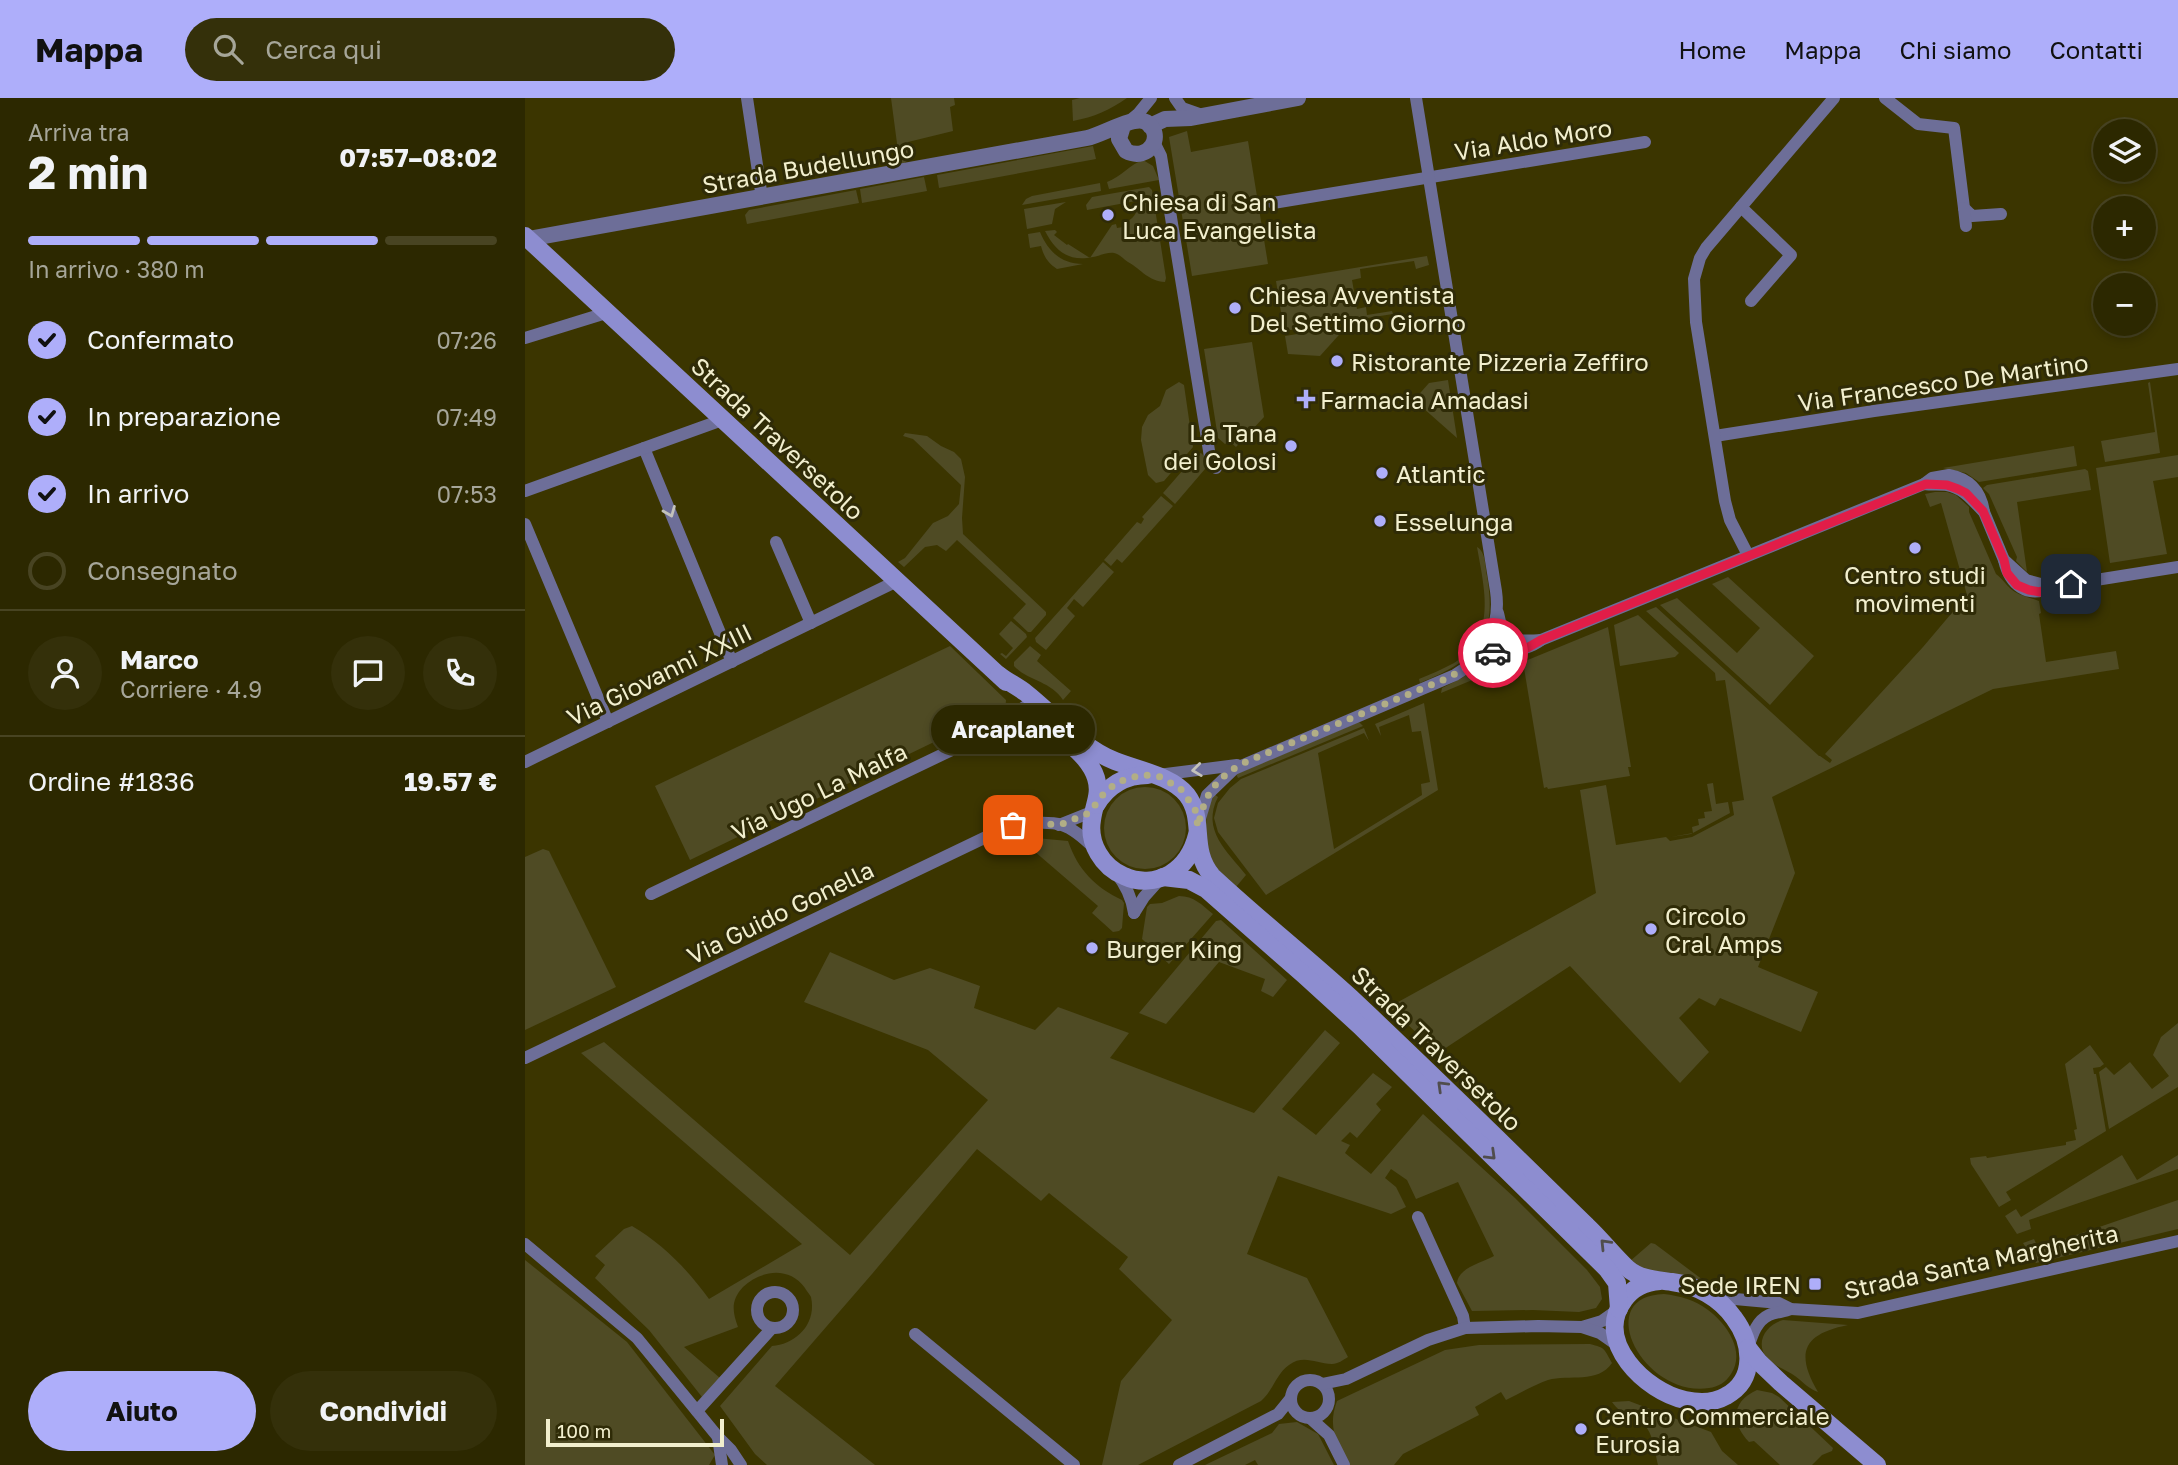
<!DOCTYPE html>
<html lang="it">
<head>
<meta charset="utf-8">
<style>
  :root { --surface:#2c2800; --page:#34300a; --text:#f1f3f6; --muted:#a6a699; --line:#484422; --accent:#aeaefa }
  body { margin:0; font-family:"Golos Text",sans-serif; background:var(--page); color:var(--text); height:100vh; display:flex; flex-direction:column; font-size:26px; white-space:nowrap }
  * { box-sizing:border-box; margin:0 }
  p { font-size:23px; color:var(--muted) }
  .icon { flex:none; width:38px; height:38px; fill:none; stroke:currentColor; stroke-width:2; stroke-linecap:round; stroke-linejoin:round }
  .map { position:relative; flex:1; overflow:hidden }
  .side { display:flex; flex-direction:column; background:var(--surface); width:525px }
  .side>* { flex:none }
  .controls { position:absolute; left:1568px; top:21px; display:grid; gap:14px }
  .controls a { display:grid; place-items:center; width:63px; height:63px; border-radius:50%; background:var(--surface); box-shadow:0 4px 10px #0003,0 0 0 2px var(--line); font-size:35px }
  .scale { position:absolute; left:21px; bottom:18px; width:178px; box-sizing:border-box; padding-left:7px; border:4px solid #f2efce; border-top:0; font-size:19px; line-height:24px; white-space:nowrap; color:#f2efce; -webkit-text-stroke:5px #2f2b07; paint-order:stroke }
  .pin { position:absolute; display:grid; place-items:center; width:60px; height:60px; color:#fff; margin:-30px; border-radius:14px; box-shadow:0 4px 10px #0006 }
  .courier { position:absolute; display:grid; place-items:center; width:70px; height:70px; margin:-35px; border:5px solid #e11d48; border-radius:50%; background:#fff; color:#222; box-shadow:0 2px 9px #0007 }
  .bubble { position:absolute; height:49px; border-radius:24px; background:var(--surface); box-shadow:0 4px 10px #0003,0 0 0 2px var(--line); font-size:23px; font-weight:700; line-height:49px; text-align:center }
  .summary em { font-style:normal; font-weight:700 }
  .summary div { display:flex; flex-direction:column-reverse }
  .summary { display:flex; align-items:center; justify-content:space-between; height:119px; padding:0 28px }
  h1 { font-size:46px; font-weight:700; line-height:52px }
  .bar { display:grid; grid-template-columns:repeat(4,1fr); gap:10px 7px; align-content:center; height:84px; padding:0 28px }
  .bar i { height:9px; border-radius:5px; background:var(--line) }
  .bar .active { background:var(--accent) }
  .bar p { grid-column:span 4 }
  .line { display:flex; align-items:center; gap:18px; padding:0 28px; border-top:2px solid var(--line) }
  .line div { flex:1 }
  .round { display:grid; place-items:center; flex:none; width:74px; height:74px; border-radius:37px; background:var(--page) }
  ol { padding:0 28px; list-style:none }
  li { display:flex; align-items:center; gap:21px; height:77px }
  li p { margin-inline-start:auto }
  li .icon { padding:7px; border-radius:50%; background:var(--accent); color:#111; stroke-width:4 }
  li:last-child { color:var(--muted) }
  li i { width:38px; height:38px; border:4px solid var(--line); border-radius:50% }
  .primary-button { display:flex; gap:14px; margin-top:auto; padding:14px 28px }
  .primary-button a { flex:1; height:80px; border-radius:42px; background:var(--accent); color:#111; font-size:28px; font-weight:700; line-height:80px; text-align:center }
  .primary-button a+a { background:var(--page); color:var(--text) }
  header { display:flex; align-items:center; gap:42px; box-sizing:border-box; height:98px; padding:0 35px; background:var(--accent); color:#111 }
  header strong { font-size:33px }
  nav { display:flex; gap:38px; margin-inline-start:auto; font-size:24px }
  .search { width:490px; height:63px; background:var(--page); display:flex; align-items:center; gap:18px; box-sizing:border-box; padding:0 24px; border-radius:38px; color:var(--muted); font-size:26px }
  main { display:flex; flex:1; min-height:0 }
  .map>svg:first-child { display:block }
  .green { fill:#4f4b24 }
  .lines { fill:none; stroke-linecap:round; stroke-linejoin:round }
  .minor { stroke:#6d6e98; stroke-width:12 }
  .tertiary { stroke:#6d6e98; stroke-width:16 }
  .secondary { stroke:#8d8dd0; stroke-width:18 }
  .oneway { stroke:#c3c2bb }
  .oneway2 { stroke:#504d4d }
  .done { stroke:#b2ae86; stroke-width:7; stroke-dasharray:0 12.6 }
  .route { stroke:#e11d48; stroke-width:9 }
  .poi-dot { fill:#aeaefa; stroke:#2f2b07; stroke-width:2.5 }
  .labels { text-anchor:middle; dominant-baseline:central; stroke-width:6; stroke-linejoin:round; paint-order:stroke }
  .street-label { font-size:24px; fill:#f2efce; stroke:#2f2b07 }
  .poi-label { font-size:24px; fill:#f2efce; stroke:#2f2b07; text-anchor:start }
</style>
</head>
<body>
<header>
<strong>Mappa</strong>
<div class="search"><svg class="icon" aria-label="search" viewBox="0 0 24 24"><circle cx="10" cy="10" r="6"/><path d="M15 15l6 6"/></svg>Cerca qui</div>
<nav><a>Home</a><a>Mappa</a><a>Chi siamo</a><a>Contatti</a></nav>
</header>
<main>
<section class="side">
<div class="summary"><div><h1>2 min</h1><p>Arriva tra</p></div><em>07:57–08:02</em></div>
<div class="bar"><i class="active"></i><i class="active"></i><i class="active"></i><i></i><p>In arrivo · 380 m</p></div>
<ol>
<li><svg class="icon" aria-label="check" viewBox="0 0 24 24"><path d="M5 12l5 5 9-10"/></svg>Confermato<p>07:26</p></li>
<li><svg class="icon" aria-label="check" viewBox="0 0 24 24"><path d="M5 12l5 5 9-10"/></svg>In preparazione<p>07:49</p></li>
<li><svg class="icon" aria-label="check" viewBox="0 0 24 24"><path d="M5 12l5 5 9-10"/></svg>In arrivo<p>07:53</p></li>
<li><i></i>Consegnato</li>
</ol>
<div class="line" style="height:126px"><a class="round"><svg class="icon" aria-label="person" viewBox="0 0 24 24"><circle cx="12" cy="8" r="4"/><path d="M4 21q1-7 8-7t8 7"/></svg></a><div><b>Marco</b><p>Corriere · 4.9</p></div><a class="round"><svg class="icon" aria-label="chat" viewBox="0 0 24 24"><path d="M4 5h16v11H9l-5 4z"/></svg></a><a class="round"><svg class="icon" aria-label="phone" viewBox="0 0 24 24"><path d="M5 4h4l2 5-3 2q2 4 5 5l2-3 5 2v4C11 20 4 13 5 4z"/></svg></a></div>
<div class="line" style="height:91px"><div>Ordine #1836</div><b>19.57 €</b></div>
<div class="primary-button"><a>Aiuto</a><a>Condividi</a></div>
</section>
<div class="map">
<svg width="1653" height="1367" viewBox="0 0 1653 1367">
  <rect width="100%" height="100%" fill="#3b3500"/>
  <g class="green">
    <path d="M366,0H429L430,7L425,9L428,33L383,44L382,63L375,68Z"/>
    <path d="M555,0H602C585,12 569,19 548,23L547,2Z"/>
    <path d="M662,33L666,54L723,43L743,166L667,178L644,39Z"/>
    <path d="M568,48L571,61L414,90L412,77Z"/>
    <path d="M618,62L628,68L634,82L584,91L582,84C596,79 605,66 618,62Z"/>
    <path d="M399,79L402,93L337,105L335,91Z"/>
    <path d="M575,85L576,93L497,107L501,101L507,98Z"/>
    <path d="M624,89L627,92L641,180L640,184C623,183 617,172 603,164C598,161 595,156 589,155C583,154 574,158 568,159C544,164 531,154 520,133L530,132L532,134L529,137L542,147L543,146L565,160L587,127L591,126L592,130L598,129V125C608,122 613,115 613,104L624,103L623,100L612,103L611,100V103L562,112L561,107L567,99Z"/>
    <path d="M331,92L334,105L222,126L220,117L224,112Z"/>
    <path d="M541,104L530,111L527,126L502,131L499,111Z"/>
    <path d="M515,134C523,153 536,166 558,166L532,171C523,165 519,159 516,148L505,150L503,136Z"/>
    <path d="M902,158L904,167L891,171L889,163L835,171L836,180L827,182L832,211L841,209L842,217L867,213L868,216L759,233L751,183Z"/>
    <path d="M822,228L795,258L763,256L760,238Z"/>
    <path d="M727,244L739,319L711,349L704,343L700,346L693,340L679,251Z"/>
    <path d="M923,282L932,340L889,302L904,285Z"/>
    <path d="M654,284L659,287L668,349L639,383L631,385L623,377L616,342L617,329L623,317L635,308L641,292Z"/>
    <path d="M1625,284L1635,355L1580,364L1576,343L1630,334L1623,285Z"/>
    <path d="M380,335L402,338L416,348L429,354L436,361L440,379L437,420L438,436L521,514V517L506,534H503L488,520L501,506L432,442L421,453L412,447L400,449L379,469L373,464L380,460L408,425L423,418L434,406L436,387L388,341L378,338Z"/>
    <path d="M1549,348L1552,368L1454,384L1441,375L1418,370Z"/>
    <path d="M676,355L679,358L681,365L680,371L650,406L638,395L671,357Z"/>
    <path d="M1653,357V379L1628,383L1642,456L1585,465L1571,370Z"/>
    <path d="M1560,371L1563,373L1566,392L1492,404L1502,474L1491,463L1492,459L1464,396L1458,390L1462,387Z"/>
    <path d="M1410,394H1422L1431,397L1444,409V414L1471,476C1478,481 1482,489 1490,494C1497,498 1506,500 1514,503L1516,515L1514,516L1521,564L1591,553L1594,571L1468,591L1247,699L1270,775L1233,869L1293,894L1276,934L1195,900L1190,908L1174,900L1154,920L1184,954L1155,985L1045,868L913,955L864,909L1071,795L1055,692L1081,687L1091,747L1141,739L1145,743L1167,739L1209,717L1207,704L1219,702L1200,582L1191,583L1190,575L1121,513L1131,509L1294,658H1295L1305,665L1307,662L1300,656L1398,549L1442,497L1416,405L1405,409L1400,396Z"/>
    <path d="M636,398L648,408L597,465L592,461L586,468L579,462L612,424L616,426L619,421L617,419Z"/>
    <path d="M952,449C961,454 960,468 962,478C973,542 951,562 895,585L894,581C906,576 918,571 929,565C973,538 959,490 952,449Z"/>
    <path d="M578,464L589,474L558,509L549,501L542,510L550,518L521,552L511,544L510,540Z"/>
    <path d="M1203,479L1289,558L1245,607L1135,507L1152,500L1212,555L1235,530L1187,486Z"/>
    <path d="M1113,517L1154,555L1150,559L1095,568L1089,527Z"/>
    <path d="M486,523L501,536L502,539L481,561L475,556L477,555L481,558L488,550L474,536Z"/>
    <path d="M1083,529L1106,669H1103L1105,678L1023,691L1022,689L1019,690L998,564Z"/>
    <path d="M425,548L481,602C481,622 457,627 441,635L438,630L165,762L130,688Z"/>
    <path d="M505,548L516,557L512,563L546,593L538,602C526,583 503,583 489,568V564Z"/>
    <path d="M992,557L993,563L916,595L917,590L937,580L963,562Z"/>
    <path d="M899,605L913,692L741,797L693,734L689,720L693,705L705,690L716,681L839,630L844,643L839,635L793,655L809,751L897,697L896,686L905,684L896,633L887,634L884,617L854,629L856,638L850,626Z"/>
    <path d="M834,624L838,628L713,680L711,676Z"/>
    <path d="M1188,685L1191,706L1203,704L1205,715L1166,736L1146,739L1168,735L1167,729L1174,727L1173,721L1180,720L1179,714L1187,713L1182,686Z"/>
    <circle cx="620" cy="730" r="41"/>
    <path d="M689,696L693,699C676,732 702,753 721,777L711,789C704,783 696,778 690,771C676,754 679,714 689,696Z"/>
    <path d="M500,739L543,743C553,772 570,789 597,802L599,805L597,830L594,833L588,834L567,815L573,808L509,753L499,757L484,744Z"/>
    <path d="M18,751L24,753L91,889L0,932V759Z"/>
    <path d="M654,798C669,798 677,807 688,816L644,866L617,841L622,809L625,806L637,805Z"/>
    <path d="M696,822L762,882L748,899L736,893L740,881L694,864L641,926L614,915L691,823Z"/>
    <path d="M305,854L369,882L405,870L455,888L449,910L510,932L533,909L604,935L585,960L729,1015L800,932L815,945L757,1011L791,1037L848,975L867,989L851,1006L856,1012L832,1040L825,1034L816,1043L825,1047L820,1055L846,1076L898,1016L990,1100L1062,1172L1075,1189L1077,1201L1071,1210L1054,1214L1008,1212L947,1213L932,1185C934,1169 957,1165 969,1158L933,1084L891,1101L882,1082L866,1071L860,1080L871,1089L881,1109L866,1116L753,1078L722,1156L782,1180L823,1259C818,1262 813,1266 807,1266C791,1266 779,1256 764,1267C751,1276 748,1293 736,1303L613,1367H577L596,1283L647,1222L594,1171L603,1159L524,1095L516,1103L452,1051L347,1176L250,1288L350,1367H242L230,1356L195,1308L247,1248C271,1246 292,1226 286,1199C285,1197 281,1192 280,1190C264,1168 236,1172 218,1189C206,1202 207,1213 213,1229L159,1249L195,1280L177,1299L124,1232L70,1180L80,1167L70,1158L99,1131L107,1128C138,1146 163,1172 184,1201L277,1146L56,955L79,944L325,1157L463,1002L403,952L279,904Z"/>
    <path d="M1653,925V989L1584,1031L1574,974L1581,969L1589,977L1605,964L1627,991L1644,978L1628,957L1636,939Z"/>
    <path d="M1565,947L1579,966L1575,969L1568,970L1569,976H1571L1581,1033L1481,1094L1486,1102L1474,1109L1446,1066L1445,1060L1461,1058L1462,1060L1541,1047V1044L1551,1042L1549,1032L1552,1031L1540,966Z"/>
    <path d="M1597,1057L1612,1082L1653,1057V1071L1504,1122L1506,1131L1492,1136L1480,1118L1491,1111L1496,1119Z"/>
    <path d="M1653,1102V1131L1511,1165L1498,1145L1509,1141L1513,1150Z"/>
    <path d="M1126,1145L1130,1146L1182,1185L1153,1176L1125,1174L1104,1164Z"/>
    <path d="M0,1162L102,1244L190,1357L184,1367H0Z"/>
    <path d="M1139,1196C1155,1198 1170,1202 1183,1212C1202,1226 1221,1254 1206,1276C1201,1284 1193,1289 1184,1290C1118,1300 1066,1198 1139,1196Z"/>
    <path d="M1258,1222L1323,1227C1278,1236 1270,1255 1293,1294C1284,1291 1278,1284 1270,1278C1262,1272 1248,1268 1242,1260C1229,1244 1242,1226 1258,1222Z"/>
    <path d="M1065,1246C1081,1250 1079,1251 1087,1265C1073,1286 1044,1276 1023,1282C1009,1287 995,1295 981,1302L976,1294L950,1309L954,1317L878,1356L869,1367H824C812,1343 802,1330 812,1303L920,1252L954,1247Z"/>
    <path d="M1232,1292L1247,1295L1254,1299L1308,1350L1307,1353L1297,1357L1287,1367H1255L1229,1343L1224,1344C1205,1324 1207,1303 1232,1292Z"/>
    <path d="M1104,1303L1186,1334L1197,1353L1213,1367H1133C1129,1350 1128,1329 1111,1320C1098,1313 1098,1318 1087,1304Z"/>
    <path d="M772,1324L793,1336L809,1367H733L730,1362L720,1367H680L747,1335L754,1326Z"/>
  </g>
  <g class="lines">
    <g class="minor">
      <path d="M222,0L237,100"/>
      <path d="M650,0L657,10L674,16"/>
      <path d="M1360,0L1393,26L1429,30L1439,110L1447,118L1476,116"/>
      <path d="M602,25L613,16L626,0"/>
      <path d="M629,44L636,58L686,365L691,370"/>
      <path d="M748,105L1120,44"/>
      <path d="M1216,109L1266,157L1226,203"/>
      <path d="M1439,110L1441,128"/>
      <path d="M0,240L81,215"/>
      <path d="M1190,338L1349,313L1653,271"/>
      <path d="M119,350L207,564"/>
      <path d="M1424,377C1445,381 1456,394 1459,414C1448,403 1439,390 1422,387C1415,386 1407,387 1399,386L1407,380Z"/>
      <path d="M0,393L197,322"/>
      <path d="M1459,414L1479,462"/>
      <path d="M0,426L83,624"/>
      <path d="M251,444L286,525"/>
      <path d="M1223,457L1205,422L1200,403L1171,224L1169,181L1175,160L1181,150L1309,0"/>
      <path d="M1479,462L1501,482L1527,489C1502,501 1485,487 1479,462Z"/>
      <path d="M1527,489L1653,469"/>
      <path d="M1016,542L1399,386"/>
      <path d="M953,562C974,551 998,556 1016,542C991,544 978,544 973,515"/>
      <path d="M483,625C493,616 500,601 516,607"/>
      <path d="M0,664L372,483"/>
      <path d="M633,677L712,667"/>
      <path d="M674,724L682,697L709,671L930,577C961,559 976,528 971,493L891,0"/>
      <path d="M534,727L564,715L570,709"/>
      <path d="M591,775C600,786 607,801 609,815"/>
      <path d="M126,796L479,627C494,623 507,616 521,625"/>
      <path d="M609,815L619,799L636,780"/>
      <path d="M0,960L482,729C497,725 523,723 537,727C549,731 561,742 569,750"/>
      <path d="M893,1119L938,1218L940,1230"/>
      <path d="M0,1146L112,1240L193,1339L206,1352L216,1367"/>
      <circle cx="250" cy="1212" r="18"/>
      <path d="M1187,1197L1210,1201L1254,1205L1266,1211L1333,1215L1653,1143"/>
      <path d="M1057,1229L1077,1223L1094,1211"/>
      <path d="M390,1236L549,1367"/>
      <path d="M1223,1250C1227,1238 1231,1223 1244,1217C1251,1214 1259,1214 1266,1211"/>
      <circle cx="785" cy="1301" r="19"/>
      <path d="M797,1286L821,1281L903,1242L940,1230L1013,1228L1057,1229L1075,1235L1095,1249"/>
      <path d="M172,1313L247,1230"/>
      <path d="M785,1320L804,1337L819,1367"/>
      <path d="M193,1339L197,1367"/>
      <path d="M654,1367L753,1316L766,1300"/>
    </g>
    <g class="tertiary">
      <path d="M625,28L640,21L666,20L773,0"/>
      <path d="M3,141L562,40C577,37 609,17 621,24C641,36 624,65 601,53L594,41L598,28"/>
    </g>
    <g class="secondary">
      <path d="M0,138L481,584"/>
      <path d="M474,577C483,584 492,588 501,595C529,617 556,650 590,663C613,672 647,678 662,697C681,722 664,750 687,778C732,820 780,858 826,900C906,975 984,1052 1062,1128C1076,1141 1088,1157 1102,1170C1114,1181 1132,1182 1147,1184C1172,1187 1195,1200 1209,1220C1227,1244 1232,1281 1201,1298C1189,1305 1174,1305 1160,1302C1121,1294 1068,1243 1099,1202C1108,1189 1121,1184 1135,1183"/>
      <path d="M541,642C553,653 566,664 571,680C576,696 569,706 567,722C563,745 577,769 599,778C614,785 631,784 645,776C660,767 668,753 672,737"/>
      <path d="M571,707C583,687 600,677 623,677"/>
      <path d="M638,779L664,782L681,791L779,877L835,928L1082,1171L1092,1185L1094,1211"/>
      <path d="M1223,1250L1234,1264L1256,1285L1352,1367"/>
    </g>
  </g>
  <defs><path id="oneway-chevron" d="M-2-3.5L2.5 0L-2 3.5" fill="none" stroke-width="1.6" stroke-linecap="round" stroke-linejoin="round" transform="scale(1.75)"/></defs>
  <g class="oneway">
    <use href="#oneway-chevron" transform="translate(145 414) rotate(68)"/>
    <use href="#oneway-chevron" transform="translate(672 672) rotate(173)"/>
  </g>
  <g class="oneway2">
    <use href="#oneway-chevron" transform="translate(917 988) rotate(-136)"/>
    <use href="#oneway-chevron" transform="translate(966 1057) rotate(44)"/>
    <use href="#oneway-chevron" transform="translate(1080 1146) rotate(-134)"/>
  </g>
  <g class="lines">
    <path class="done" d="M488,727L537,726L564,715L580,694L593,684L616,677L633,678L655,690L670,711L673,729C680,696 688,684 716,666L925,579L948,565L968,555"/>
    <path class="route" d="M968,555L1002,550L1016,542L1401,386L1422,387L1433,391L1441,395L1458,413L1479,462L1482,475L1492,487L1504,492L1515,494L1527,489L1546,486"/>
  </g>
  <g class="poi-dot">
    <circle cx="583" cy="117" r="7"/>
    <circle cx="710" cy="210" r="7"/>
    <circle cx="812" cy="263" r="7"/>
    <path d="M777.5 290.5h7v7h7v7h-7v7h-7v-7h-7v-7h7z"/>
    <circle cx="766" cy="348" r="7"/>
    <circle cx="857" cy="375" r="7"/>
    <circle cx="855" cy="423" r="7"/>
    <circle cx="1390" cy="450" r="7"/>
    <circle cx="1126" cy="831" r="7"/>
    <circle cx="567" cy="850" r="7"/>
    <rect x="1283" y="1179" width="14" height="14" rx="3.5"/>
    <circle cx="1056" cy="1331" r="7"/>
  </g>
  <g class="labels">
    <g class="street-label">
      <text transform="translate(1008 41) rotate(-9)">Via Aldo Moro</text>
      <text transform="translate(283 68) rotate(-10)">Strada Budellungo</text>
      <text transform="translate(1418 284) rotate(-8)">Via Francesco De Martino</text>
      <text transform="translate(253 340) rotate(43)">Strada Traversetolo</text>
      <text transform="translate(134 576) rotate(-26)">Via Giovanni XXIII</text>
      <text transform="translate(294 693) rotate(-26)">Via Ugo La Malfa</text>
      <text transform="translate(255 814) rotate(-26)">Via Guido Gonella</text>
      <text transform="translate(912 950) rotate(44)">Strada Traversetolo</text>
      <text transform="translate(1456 1163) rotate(-12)">Strada Santa Margherita</text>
    </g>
    <g class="poi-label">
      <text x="597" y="103">Chiesa di San<tspan x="597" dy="28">Luca Evangelista</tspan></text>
      <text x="724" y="196">Chiesa Avventista<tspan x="724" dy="28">Del Settimo Giorno</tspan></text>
      <text x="826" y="263">Ristorante Pizzeria Zeffiro</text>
      <text x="795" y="301">Farmacia Amadasi</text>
      <text x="752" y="334" text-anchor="end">La Tana<tspan x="752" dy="28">dei Golosi</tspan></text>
      <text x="871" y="375">Atlantic</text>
      <text x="869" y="423">Esselunga</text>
      <text x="1390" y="476" text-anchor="middle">Centro studi<tspan x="1390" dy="28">movimenti</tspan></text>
      <text x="1140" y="817">Circolo<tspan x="1140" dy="28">Cral Amps</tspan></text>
      <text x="581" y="850">Burger King</text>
      <text x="1276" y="1186" text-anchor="end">Sede IREN</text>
      <text x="1070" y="1317">Centro Commerciale<tspan x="1070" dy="28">Eurosia</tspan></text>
    </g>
  </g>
</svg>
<div class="controls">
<a><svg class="icon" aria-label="layers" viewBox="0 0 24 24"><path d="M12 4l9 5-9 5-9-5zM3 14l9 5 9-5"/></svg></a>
<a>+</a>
<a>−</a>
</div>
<div class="scale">100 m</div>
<div class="pin" style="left:488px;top:727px;background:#ea580c"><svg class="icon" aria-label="bag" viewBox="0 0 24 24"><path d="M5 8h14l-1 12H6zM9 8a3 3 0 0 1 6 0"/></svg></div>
<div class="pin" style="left:1546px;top:486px;background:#1f2937"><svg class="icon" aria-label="home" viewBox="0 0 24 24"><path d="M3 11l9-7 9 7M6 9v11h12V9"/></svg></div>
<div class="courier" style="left:968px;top:555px"><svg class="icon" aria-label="car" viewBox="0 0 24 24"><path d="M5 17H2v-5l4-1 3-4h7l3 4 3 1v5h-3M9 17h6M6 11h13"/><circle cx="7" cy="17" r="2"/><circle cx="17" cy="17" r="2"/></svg></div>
<div class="bubble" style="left:406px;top:607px;width:164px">Arcaplanet</div>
</div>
</main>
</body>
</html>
